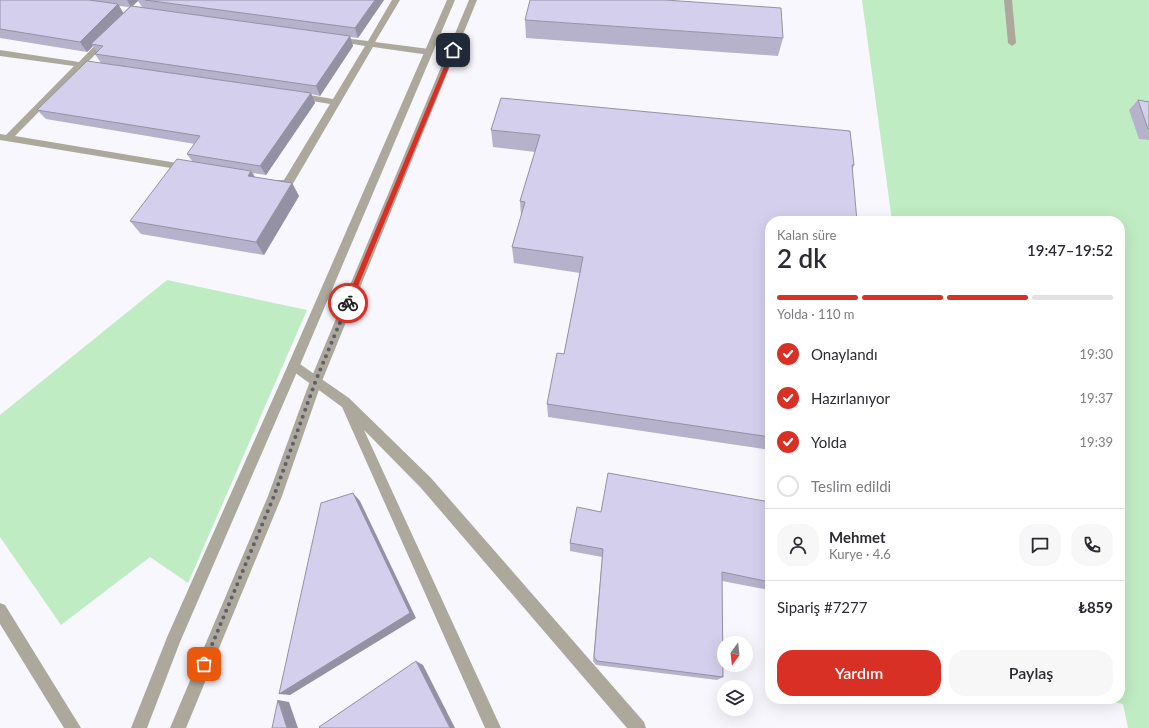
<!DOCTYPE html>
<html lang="tr">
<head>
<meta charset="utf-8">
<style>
  :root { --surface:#fff; --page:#f7f7f7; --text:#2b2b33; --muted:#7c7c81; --line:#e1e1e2; --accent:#d93025 }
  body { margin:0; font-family:Lato,sans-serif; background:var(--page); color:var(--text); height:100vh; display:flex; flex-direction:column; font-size:15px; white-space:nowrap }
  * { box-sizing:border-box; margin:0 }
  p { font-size:13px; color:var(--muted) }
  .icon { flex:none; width:22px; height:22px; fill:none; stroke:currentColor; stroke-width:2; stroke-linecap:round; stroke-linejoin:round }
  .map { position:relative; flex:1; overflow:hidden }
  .details { position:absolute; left:765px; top:216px; width:360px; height:488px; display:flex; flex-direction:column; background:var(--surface); border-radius:16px; box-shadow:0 4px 16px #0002 }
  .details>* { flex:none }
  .needle { width:26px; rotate:195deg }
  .buttons { position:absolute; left:717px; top:636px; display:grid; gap:8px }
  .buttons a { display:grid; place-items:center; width:36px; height:36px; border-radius:50%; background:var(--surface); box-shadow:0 4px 16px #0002; font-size:20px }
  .pin { position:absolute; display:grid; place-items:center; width:34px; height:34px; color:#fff; margin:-17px; border-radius:8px; box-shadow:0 2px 6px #0006 }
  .courier { position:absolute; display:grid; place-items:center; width:40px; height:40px; margin:-20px; border:3px solid #d93025; border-radius:50%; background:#fff; color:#222; box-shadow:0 1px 5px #0007 }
  .head em { font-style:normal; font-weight:600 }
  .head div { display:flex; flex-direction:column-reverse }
  .head { display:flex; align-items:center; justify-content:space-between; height:68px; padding:0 12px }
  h1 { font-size:26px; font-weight:600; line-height:30px }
  .bar { display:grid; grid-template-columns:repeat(4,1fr); gap:6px 4px; align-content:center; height:48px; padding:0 12px }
  .bar i { height:5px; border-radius:3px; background:var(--line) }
  .bar .selected { background:var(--accent) }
  .bar p { grid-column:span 4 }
  .line { display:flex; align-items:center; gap:10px; padding:0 12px; border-top:1px solid var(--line) }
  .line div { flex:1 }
  .round { display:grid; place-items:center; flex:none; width:42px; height:42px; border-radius:16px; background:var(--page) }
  ol { padding:0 12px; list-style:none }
  li { display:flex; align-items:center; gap:12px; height:44px }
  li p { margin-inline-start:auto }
  li .icon { padding:4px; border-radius:50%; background:var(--accent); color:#fff; stroke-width:4 }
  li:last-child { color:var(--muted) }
  li i { width:22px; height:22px; border:2px solid var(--line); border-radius:50% }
  .primary-button { display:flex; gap:8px; margin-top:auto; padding:8px 12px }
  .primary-button a { flex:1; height:46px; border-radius:16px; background:var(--accent); color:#fff; font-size:16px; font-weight:600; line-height:46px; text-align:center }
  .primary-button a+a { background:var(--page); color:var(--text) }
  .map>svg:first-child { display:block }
  .green { fill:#bfecc2 }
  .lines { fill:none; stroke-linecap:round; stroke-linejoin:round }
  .service { fill:#aca89c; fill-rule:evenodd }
  .minor { fill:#aca89c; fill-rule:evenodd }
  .tertiary { fill:#aca89c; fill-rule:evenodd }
  .wall { fill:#b6b2cb; fill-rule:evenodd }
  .shaded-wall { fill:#9491a5 }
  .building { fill:#d4cfec; stroke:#9491a5 }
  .route { fill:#d93025 }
  .done { stroke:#605e66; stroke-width:4; stroke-dasharray:0 7.2 }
</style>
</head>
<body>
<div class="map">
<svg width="1149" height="728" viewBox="0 0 1149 728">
  <rect width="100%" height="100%" fill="#f8f7fd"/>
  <g class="green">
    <path d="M862,0H1149V728H1128L1123,704L1099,699H1120V221H892Z"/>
    <path d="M167,280L307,310L188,583L150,557L61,625L0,537V415Z"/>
  </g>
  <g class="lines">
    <g class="service">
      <path d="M392,0H400L375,42L429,49L433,52L429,55L373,47L291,187L287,188L270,184L269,182L270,180H284L330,104L294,98L293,96L294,94L297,93L333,99L365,46L335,41L331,39L335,37L368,41Z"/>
      <path d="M1004,0H1012L1016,43L1012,46L1008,43Z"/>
      <path d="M103,37H106L110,39L87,63L102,65L103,67L102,69L83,67L15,136L189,165L194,168L192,170L189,171L0,140V134L6,135L74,66L0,56V50L79,62Z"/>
    </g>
    <g class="minor">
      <path d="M294,360L349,398L431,478L644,722L646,728H627L421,488L364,430L501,728H485L342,407L290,369L288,365L290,361Z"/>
      <path d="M0,603L5,605L81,728H64L0,624Z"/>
    </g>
    <g class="tertiary">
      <path d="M447,0H455L300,365L180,642L147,728H131L168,635L288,365Z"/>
      <path d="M469,0H477L322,381L282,496L186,728H170L268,496L310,381Z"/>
    </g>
  </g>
  <g class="wall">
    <path d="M0,0H384L358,38L350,37L353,46L320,96L311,94L315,103L266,175L253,173L255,177L292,183L299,196L264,255L141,234L130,221L192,161L187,154L195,144L46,119L37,110L101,63L95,54L97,52L93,46L87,52L0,38ZM138,1L142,7L133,6ZM119,6L129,7L123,13Z"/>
    <path d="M525,20L783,38L778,56L526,38Z"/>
    <path d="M1138,100L1149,102V140L1139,139L1129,110Z"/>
    <path d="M491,130L854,165L853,168L770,221V450L548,417L547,404L564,354L580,273L514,263L512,247L521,216L520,201L535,152L493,147Z"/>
    <path d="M770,502V590L722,581L723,677L717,680L596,665L593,661L602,557L570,551V543L601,512Z"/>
  </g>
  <g class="shaded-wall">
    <path d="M127,0H138V1L131,7Z"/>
    <path d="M375,0H384L358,38L355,28Z"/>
    <path d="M118,4L124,14L91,44L93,46L87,52L80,42Z"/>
    <path d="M350,36L353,46L320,96L316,86Z"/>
    <path d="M311,93L315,103L266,175L260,166Z"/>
    <path d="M251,171L259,185L248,176Z"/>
    <path d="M292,183L299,196L264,255L256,242Z"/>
    <path d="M353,493L360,501L416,618L290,695L279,694Z"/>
    <path d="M416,661L423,665L455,728H450Z"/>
    <path d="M278,700L289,702L298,728H287Z"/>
  </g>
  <g class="building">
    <path d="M0,0H89L118,4L80,42L0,29Z"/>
    <path d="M145,0H375L355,28Z"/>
    <path d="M530,0H665L781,8L783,38L525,20Z"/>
    <path d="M131,6L350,36L316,86L95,54L103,46L91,44Z"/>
    <path d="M87,61L311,93L260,166L187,154L200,136L37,110Z"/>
    <path d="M501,98L850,131L854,165H852L857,221H770V437L547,404L557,353L564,354L583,257L512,247L525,202L520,201L540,135L491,130Z"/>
    <path d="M1138,100L1149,102V129H1148Z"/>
    <path d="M177,159L251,171L248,176L292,183L256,242L130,221Z"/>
    <path d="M608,473L770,502V582L722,572L723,677L597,661L594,657L603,549L570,543L577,507L601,512Z"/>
    <path d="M353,493L410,613L279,694L321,503Z"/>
    <path d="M416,661L450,728H320L319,727Z"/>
    <path d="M278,700L287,728H272Z"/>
  </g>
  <path class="route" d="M453,49L456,50L351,303L348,305H346L345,303L451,50Z"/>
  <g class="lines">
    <path class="done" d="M204,664L274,496L316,380L348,303"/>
  </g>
</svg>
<div class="buttons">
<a><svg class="needle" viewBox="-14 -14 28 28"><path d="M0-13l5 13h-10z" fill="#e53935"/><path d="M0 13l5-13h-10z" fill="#7c7c81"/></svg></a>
<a><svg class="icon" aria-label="layers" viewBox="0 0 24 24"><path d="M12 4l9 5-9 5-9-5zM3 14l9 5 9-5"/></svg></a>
</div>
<div class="pin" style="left:204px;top:664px;background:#ea580c"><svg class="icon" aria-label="bag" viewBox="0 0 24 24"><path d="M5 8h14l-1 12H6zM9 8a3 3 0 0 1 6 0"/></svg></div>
<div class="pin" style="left:453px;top:50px;background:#1f2937"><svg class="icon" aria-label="home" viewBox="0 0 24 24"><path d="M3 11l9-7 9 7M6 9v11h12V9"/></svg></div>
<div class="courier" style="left:348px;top:303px"><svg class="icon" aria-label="bike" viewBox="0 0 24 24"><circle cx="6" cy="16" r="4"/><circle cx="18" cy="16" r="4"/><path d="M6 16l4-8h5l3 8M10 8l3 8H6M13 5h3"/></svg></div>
<section class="details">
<div class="head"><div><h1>2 dk</h1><p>Kalan süre</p></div><em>19:47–19:52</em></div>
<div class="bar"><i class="selected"></i><i class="selected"></i><i class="selected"></i><i></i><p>Yolda · 110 m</p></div>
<ol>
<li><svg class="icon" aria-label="check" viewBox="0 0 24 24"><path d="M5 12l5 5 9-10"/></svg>Onaylandı<p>19:30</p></li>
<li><svg class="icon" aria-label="check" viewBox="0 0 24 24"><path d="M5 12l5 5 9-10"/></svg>Hazırlanıyor<p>19:37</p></li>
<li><svg class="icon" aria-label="check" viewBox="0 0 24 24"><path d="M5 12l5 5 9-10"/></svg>Yolda<p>19:39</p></li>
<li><i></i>Teslim edildi</li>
</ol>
<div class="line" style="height:72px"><a class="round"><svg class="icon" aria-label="person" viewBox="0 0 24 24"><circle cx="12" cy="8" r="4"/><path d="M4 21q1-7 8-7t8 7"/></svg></a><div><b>Mehmet</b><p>Kurye · 4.6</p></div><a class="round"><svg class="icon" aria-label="chat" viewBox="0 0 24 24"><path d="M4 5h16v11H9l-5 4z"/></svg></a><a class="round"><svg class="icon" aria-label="phone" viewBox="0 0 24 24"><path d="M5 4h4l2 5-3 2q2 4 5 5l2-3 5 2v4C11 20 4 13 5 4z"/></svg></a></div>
<div class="line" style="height:52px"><div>Sipariş #7277</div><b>₺859</b></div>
<div class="primary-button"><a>Yardım</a><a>Paylaş</a></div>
</section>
</div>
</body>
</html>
